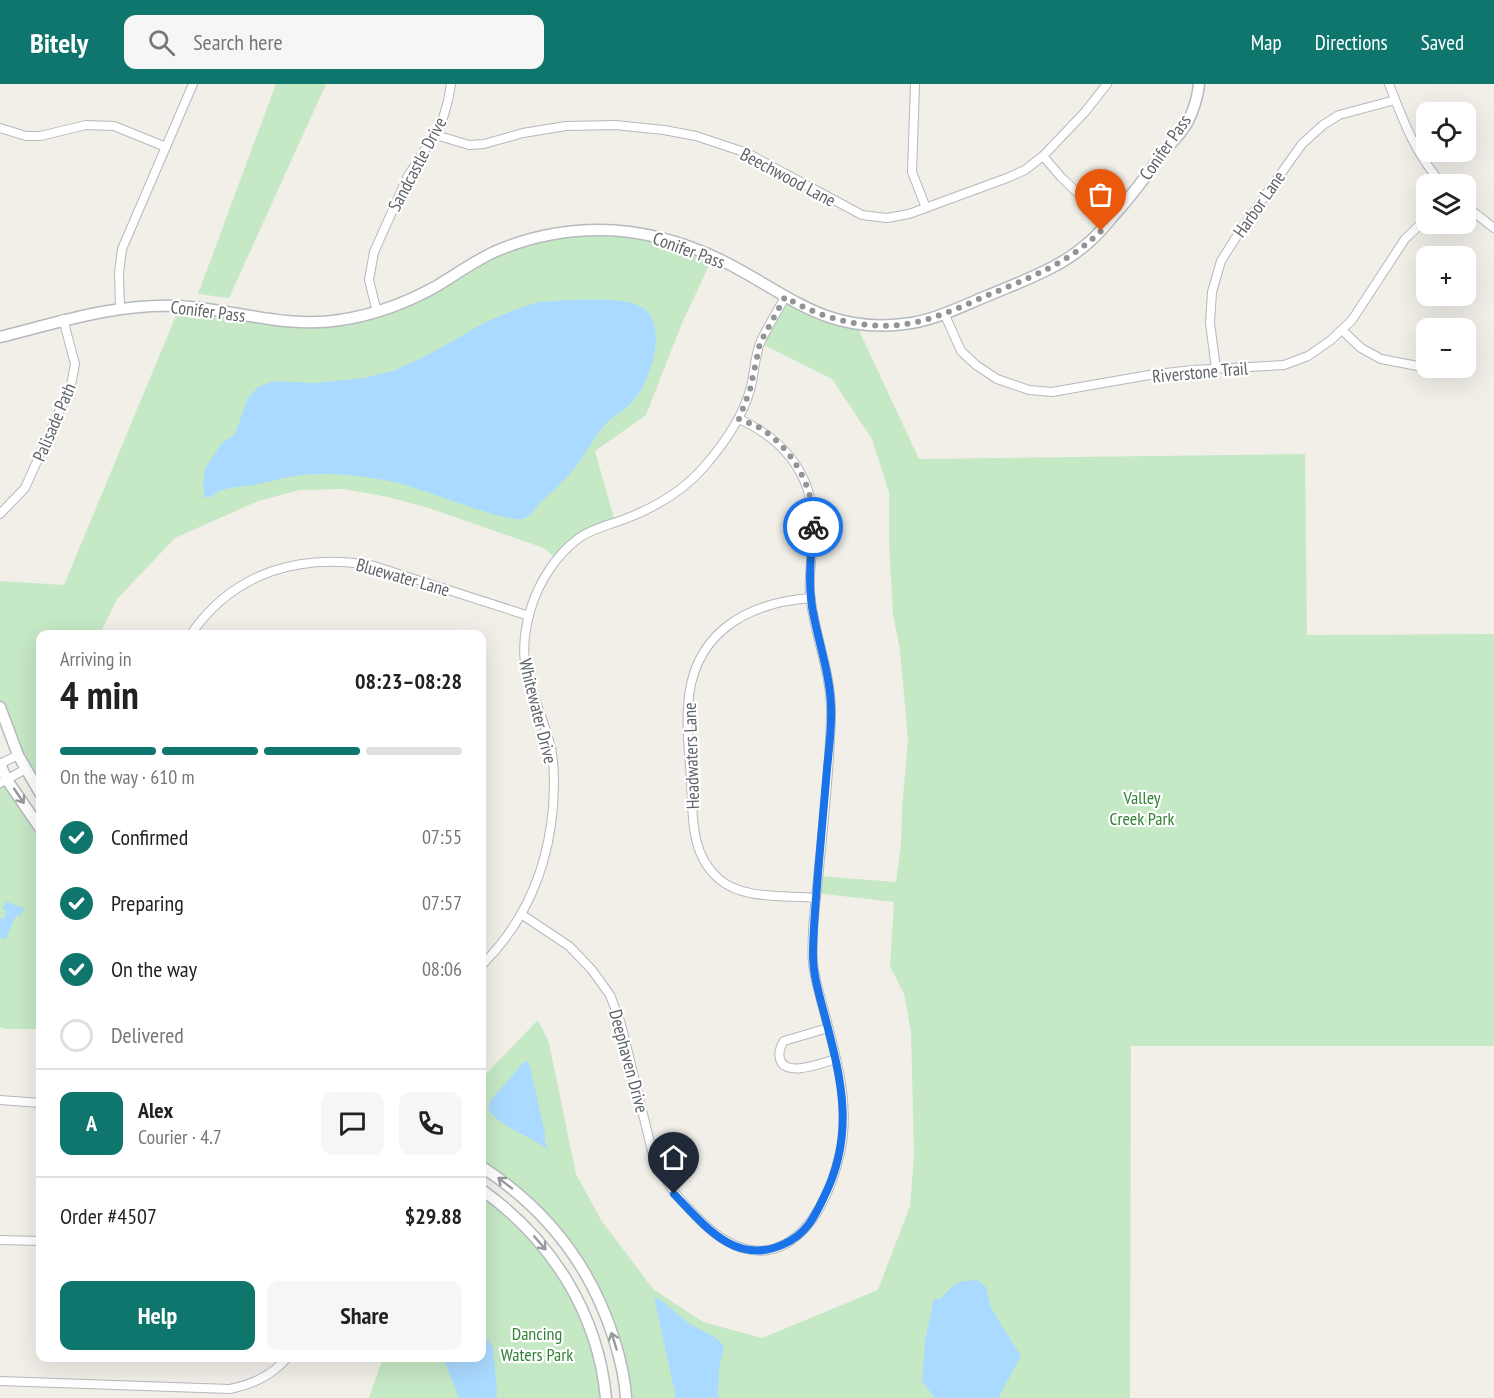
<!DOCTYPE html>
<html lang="en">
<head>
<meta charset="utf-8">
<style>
  :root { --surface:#fff; --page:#f6f6f6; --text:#222; --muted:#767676; --line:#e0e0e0; --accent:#0f766e }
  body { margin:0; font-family:"PT Sans Narrow",sans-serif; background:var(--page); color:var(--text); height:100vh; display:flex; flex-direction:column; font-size:22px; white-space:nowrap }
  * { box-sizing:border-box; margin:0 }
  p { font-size:20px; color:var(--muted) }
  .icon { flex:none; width:33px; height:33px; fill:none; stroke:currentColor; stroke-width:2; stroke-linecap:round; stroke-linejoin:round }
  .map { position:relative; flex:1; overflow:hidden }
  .panel { position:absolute; left:36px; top:546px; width:450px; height:732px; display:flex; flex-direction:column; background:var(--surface); border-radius:12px; box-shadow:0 6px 24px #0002 }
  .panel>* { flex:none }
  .fabs { position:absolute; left:1416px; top:18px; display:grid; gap:12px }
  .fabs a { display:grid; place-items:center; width:60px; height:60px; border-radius:12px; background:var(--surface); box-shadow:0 6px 24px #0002; font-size:30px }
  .pin { position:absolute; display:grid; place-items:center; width:51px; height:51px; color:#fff; margin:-62px -26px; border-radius:50% 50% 50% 0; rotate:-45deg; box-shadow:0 0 6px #0007 }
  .pin .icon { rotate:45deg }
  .courier { position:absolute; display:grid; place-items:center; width:60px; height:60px; margin:-30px; border:4px solid #1a73e8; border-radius:50%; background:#fff; color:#222; box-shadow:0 2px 8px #0007 }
  .headline em { font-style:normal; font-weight:800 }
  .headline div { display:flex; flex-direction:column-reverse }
  .headline { display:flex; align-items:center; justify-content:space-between; height:102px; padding:0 24px }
  h1 { font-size:39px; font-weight:800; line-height:45px }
  .bar { display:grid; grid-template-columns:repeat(4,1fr); gap:9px 6px; align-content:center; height:72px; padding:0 24px }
  .bar i { height:8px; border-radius:4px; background:var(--line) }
  .bar .on { background:var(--accent) }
  .bar p { grid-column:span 4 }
  .line { display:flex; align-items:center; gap:15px; padding:0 24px; border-top:2px solid var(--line) }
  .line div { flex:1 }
  .round { display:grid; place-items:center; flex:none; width:63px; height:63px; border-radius:12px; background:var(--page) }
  ol { padding:0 24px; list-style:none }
  li { display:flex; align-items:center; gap:18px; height:66px }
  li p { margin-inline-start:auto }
  li .icon { padding:6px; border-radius:50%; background:var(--accent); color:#fff; stroke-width:4 }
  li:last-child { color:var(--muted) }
  li i { width:33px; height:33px; border:3px solid var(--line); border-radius:50% }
  .button { display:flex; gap:12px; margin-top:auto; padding:12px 24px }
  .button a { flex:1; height:69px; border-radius:12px; background:var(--accent); color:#fff; font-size:24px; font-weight:800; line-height:69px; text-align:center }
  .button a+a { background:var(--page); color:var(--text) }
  header { display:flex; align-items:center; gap:36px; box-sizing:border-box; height:84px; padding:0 30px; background:var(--accent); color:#fff }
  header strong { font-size:28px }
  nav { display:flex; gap:33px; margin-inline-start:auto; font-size:21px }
  .search { width:420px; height:54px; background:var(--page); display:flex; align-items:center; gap:15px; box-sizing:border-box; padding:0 21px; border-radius:12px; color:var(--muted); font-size:22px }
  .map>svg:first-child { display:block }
  .green { fill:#c5e8c5 }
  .water { fill:#aadaff }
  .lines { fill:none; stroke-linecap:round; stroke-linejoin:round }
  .street-casing { stroke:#b5b8bc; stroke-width:10 }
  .secondary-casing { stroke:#b6babf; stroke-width:13 }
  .street { stroke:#fff; stroke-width:8 }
  .secondary { stroke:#fff; stroke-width:10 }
  .oneway { stroke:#979a9d }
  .done { stroke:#929495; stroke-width:6; stroke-dasharray:0 10.8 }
  .route { stroke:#1a73e8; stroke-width:8 }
  .labels { text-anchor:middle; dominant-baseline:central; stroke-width:4.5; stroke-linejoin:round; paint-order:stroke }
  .street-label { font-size:18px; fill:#5f6368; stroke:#fff }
  .park-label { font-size:18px; fill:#348238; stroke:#fff }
</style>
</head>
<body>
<header>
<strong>Bitely</strong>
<div class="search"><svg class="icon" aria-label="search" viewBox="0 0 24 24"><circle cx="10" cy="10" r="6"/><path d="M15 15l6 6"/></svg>Search here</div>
<nav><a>Map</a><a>Directions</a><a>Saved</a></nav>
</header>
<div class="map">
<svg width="1494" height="1314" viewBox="0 0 1494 1314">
  <rect width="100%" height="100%" fill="#f1efe8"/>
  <g class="green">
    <path d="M276,0H326L229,214L198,210Z"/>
    <path d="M625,148L713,173L682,239L646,331L595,367L615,438L598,444L556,476L548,467L541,463L429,424L388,413L344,405L300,406L258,417L175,454L117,515L100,550H40V709L0,623V497L64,501L180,222L277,236L364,232L458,188L542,152Z"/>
    <path d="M785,213L856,240L919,375L1305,370L1307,551L1494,550V962H1131L1130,1314H626L616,1263L568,1162L482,1083V994L538,936L549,959L576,1090L601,1136L653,1205L703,1238L762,1254L878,1206L910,1122L914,1072L911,947L904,910L890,882L894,818L816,809L818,792L896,798L901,761L902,724L908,656L900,566L893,530L889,461V408L872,355L832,295L760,259Z"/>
    <path d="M7,696L40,744V945H5L0,943V699Z"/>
    <path d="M482,1106L520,1138L583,1225L606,1314H369L383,1274H482Z"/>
  </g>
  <g class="water">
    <path d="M570,216C593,216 644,210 653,236C662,260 648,303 630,320C625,325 618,329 612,334C597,346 589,365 577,381C567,395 554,405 542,417C536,423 532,432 523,435C507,440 418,402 393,398C366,392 329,388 302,391C285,393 270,398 253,401C238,404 222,402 211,413H204L203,396L205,385L221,360L235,350L248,314L258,303L274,297L316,299L364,294L393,287L426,272L484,239L514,226L539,218Z"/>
    <path d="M6,817L24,825L20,832L16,831L6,855L0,853V834L4,835L7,827L2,825Z"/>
    <path d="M525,977L529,979L531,986L545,1050V1058L548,1066C532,1052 499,1043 488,1025L490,1017Z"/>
    <path d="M977,1196L986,1203L991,1224L1021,1272L998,1314H935L922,1297L925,1257L934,1215H941C953,1200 957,1197 977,1196Z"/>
    <path d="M654,1213C669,1219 678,1233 692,1241C704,1248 715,1251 724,1262L719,1284L718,1314H676Z"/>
    <path d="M482,1249L493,1263L497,1308L496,1314H459L443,1274H482Z"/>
  </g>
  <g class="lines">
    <g class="street-casing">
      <g id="street">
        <path d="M915,0L912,88L926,124"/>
        <path d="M1389,0C1402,34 1417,74 1443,100"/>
        <path d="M0,44L26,52H40L86,41L114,42L166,63"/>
        <path d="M436,51L469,61L484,60L523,49L566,42L615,41L664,46L696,52L747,69L862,131L887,134L909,130L1007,94L1025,86L1043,72L1085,28L1107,0"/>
        <path d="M1043,72L1061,93L1108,138"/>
        <path d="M1466,122L1494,144"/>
        <path d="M120,224L119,189L122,165L193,0"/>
        <path d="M377,228L369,196L374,168L408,92L441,41L448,17L451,0"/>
        <path d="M944,229L961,267L976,281L997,295L1029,306L1052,308L1149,291L1192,286L1284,281L1308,272L1331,256L1352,236L1405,155L1426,135"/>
        <path d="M1342,246L1361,264L1381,275L1449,288"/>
        <path d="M1216,285L1210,239L1212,208L1221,177L1240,147L1302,60L1323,41L1339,31L1395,16"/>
        <path d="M0,430L25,404L71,301L75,280L63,235"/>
        <path d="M811,514C744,519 691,551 688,624C686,648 690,673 691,697C693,732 690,770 719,795C743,816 785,811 816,814"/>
        <path d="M191,550C234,488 301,468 374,482L529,532"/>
        <path d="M0,680L18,671"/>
        <path d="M0,699L26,685"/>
        <path d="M521,830L569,862L592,886L610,911L621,940L653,1071C663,1095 676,1112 695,1131C766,1207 822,1150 840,1069C851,1021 836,973 824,927C820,912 815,896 813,880C811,853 815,823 818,795C823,742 830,684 831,631C832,589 814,551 810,510C808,485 815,460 813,436C811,387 781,354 739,335"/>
        <path d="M482,881C525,838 548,784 553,723C554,704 555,684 551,664C537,608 512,586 531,524C539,498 556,471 579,454C593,444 609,441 625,435C654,424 683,407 704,383C723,361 742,335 750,306C755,290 754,272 761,257C768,242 777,228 785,213"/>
        <path d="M828,944L784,957C780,963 778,968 780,975C785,994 822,979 836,975"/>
        <path d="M0,1016L40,1019"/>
        <path d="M0,1156L40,1157"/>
        <path d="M0,1297L230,1305C253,1300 271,1292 287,1274"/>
      </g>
    </g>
    <g class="secondary-casing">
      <g id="secondary">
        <path d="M0,253C60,238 117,219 179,222C233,225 286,245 340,236C374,231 406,219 435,203C455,191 473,178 494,168C526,154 563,146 599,146C642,146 684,158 723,177C787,209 825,250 904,240C933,237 960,223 987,212C1022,197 1059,185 1088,159C1099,150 1107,139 1116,129C1134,109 1150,87 1166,65C1173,57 1182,48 1187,39C1193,28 1198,12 1199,0"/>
        <path d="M0,623L18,671L40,709"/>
        <path d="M0,680L7,696L40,744"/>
        <path d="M482,1083C545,1124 591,1182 614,1255C620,1274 625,1294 626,1314"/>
        <path d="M482,1106C551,1155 598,1229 606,1314"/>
      </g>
    </g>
    <use href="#street" class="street"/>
    <use href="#secondary" class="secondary"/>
  </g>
  <defs><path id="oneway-shaft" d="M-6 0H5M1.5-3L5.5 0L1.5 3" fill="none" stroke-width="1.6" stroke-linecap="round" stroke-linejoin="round" transform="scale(1.5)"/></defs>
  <g class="oneway">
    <use href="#oneway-shaft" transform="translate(19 712) rotate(56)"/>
    <use href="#oneway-shaft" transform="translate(505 1099) rotate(-142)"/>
    <use href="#oneway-shaft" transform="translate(540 1159) rotate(49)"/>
    <use href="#oneway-shaft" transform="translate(614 1257) rotate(-107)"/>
  </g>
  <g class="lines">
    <path class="done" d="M813,443C816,405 792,364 760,344C753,340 746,338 739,335L750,306L760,259L785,213C825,237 875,249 921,237C948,230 973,217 998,207C1038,190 1069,178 1101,147"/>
    <path class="route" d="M674,1110C704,1141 736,1183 784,1160C806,1150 814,1134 824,1113C855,1051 842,997 825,933C820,913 813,892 813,871C813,844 816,816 818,789C821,755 824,720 827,685C829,664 832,643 831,622C830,592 820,563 814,533C807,503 811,473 813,443"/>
  </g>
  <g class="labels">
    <g class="street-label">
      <text transform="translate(1165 63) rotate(-55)">Conifer Pass</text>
      <text transform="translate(417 80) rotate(-62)">Sandcastle Drive</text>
      <text transform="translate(788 93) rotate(28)">Beechwood Lane</text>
      <text transform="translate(1259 120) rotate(-55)">Harbor Lane</text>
      <text transform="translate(689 166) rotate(20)">Conifer Pass</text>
      <text transform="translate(208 227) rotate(7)">Conifer Pass</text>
      <text transform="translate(1200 288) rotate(-5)">Riverstone Trail</text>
      <text transform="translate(54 338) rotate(-67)">Palisade Path</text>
      <text transform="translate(403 493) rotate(16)">Bluewater Lane</text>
      <text transform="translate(538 627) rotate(76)">Whitewater Drive</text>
      <text transform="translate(691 672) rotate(-92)">Headwaters Lane</text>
      <text transform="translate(629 977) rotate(75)">Deephaven Drive</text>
    </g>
    <g class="park-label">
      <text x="1142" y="713">Valley<tspan x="1142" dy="21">Creek Park</tspan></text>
      <text x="537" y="1249">Dancing<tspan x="537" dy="21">Waters Park</tspan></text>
    </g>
  </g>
</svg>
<div class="fabs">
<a><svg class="icon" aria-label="locate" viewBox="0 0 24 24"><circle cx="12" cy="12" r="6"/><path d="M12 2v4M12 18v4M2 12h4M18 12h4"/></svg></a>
<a><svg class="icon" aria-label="layers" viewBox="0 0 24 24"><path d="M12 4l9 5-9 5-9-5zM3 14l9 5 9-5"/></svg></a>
<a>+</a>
<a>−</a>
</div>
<div class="pin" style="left:1101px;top:147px;background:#ea580c"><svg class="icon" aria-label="bag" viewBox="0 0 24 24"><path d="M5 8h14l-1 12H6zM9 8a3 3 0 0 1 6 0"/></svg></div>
<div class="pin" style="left:674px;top:1110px;background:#1f2937"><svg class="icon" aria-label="home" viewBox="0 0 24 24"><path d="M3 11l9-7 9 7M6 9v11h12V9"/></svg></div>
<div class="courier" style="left:813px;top:443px"><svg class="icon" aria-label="bike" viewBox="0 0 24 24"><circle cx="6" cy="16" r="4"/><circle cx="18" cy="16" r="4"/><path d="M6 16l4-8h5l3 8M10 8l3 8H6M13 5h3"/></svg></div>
<section class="panel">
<div class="headline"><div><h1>4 min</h1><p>Arriving in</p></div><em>08:23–08:28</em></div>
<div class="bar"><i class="on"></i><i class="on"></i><i class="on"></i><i></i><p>On the way · 610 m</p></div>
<ol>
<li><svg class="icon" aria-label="check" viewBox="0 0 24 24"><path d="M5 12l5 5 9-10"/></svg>Confirmed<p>07:55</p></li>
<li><svg class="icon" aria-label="check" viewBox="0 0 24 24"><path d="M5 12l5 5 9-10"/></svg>Preparing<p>07:57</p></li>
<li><svg class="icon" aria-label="check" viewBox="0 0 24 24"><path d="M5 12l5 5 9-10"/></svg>On the way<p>08:06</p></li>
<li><i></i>Delivered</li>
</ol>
<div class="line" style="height:108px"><b class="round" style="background:var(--accent);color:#fff">A</b><div><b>Alex</b><p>Courier · 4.7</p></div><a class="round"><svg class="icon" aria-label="chat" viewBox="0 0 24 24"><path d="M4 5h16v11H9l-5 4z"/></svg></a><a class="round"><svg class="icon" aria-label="phone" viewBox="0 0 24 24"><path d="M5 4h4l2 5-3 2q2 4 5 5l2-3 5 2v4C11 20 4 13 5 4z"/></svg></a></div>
<div class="line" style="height:78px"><div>Order #4507</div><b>$29.88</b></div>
<div class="button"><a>Help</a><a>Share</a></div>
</section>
</div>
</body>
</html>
